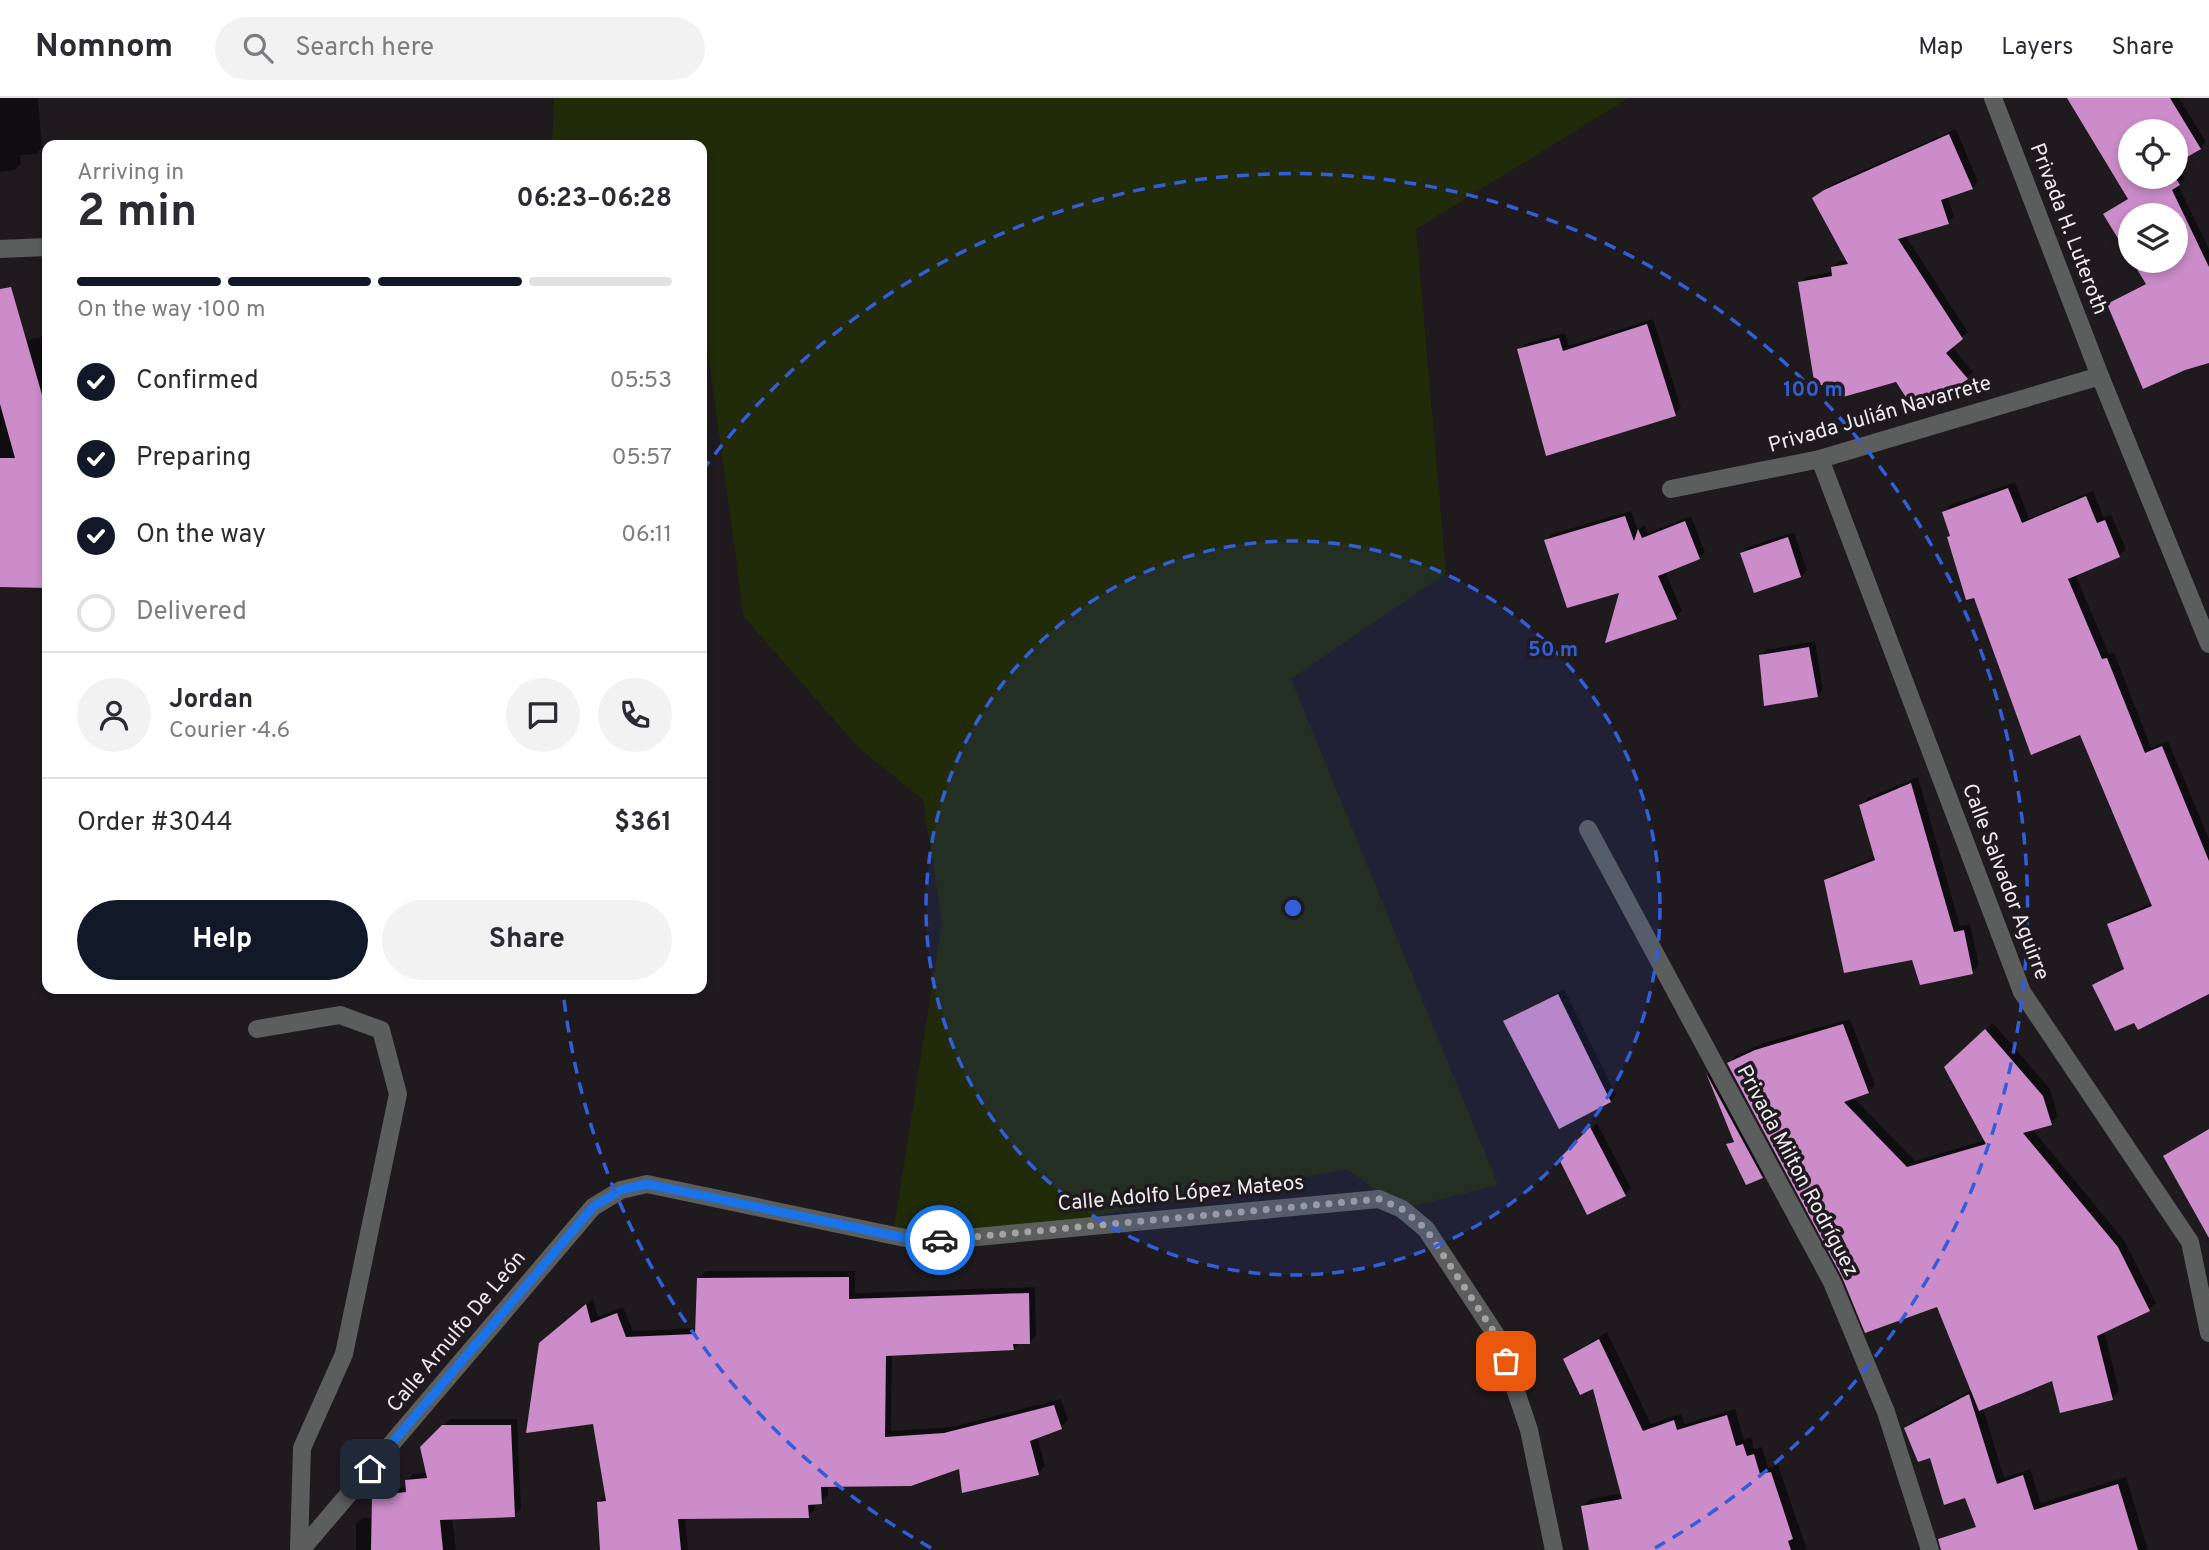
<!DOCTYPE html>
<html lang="en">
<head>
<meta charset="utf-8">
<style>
  :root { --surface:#fff; --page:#f2f2f3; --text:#2b2b33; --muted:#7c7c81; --line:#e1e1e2; --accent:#111827 }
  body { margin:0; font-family:Overpass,sans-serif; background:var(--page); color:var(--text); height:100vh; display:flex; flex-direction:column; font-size:26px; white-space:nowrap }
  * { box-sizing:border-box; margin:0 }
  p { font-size:23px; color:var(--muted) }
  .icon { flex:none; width:38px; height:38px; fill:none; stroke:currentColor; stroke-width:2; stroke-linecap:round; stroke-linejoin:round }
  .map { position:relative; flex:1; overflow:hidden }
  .side { position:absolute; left:42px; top:42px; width:665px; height:854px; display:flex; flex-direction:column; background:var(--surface); border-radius:14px; box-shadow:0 4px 10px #0003 }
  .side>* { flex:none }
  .fabs { position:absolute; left:2118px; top:21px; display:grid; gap:14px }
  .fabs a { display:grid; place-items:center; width:70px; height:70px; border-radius:50%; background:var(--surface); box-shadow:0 4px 10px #0003; font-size:35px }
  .pin { position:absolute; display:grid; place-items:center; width:60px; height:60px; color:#fff; margin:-30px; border-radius:14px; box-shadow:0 4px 10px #0006 }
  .courier { position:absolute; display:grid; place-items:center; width:70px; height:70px; margin:-35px; border:5px solid #1a73e8; border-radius:50%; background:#fff; color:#222; box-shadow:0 2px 9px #0007 }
  .overview em { font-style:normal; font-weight:700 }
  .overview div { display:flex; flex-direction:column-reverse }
  .overview { display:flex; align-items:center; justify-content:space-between; height:119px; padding:0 35px }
  h1 { font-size:46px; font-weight:700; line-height:52px }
  .bar { display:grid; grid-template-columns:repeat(4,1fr); gap:10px 7px; align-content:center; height:84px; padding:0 35px }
  .bar i { height:9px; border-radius:5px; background:var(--line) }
  .bar .on { background:var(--accent) }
  .bar p { grid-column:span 4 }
  .line { display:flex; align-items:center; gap:18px; padding:0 35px; border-top:2px solid var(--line) }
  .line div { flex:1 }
  .round { display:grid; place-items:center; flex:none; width:74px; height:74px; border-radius:37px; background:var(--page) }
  ol { padding:0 35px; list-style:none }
  li { display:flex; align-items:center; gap:21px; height:77px }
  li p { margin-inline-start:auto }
  li .icon { padding:7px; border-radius:50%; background:var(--accent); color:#fff; stroke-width:4 }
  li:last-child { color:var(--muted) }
  li i { width:38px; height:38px; border:4px solid var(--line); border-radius:50% }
  .primary-button { display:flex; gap:14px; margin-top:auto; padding:14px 35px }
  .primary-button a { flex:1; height:80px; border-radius:42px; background:var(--accent); color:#fff; font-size:28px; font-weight:700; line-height:80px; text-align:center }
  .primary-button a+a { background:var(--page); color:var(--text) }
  header { display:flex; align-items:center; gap:42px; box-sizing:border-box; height:98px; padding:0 35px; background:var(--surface); border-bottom:2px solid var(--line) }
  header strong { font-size:33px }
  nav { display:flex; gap:38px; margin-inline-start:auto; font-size:24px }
  .search { width:490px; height:63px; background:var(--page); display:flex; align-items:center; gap:18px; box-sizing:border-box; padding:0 24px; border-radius:38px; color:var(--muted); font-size:26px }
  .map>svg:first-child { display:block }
  .green { fill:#212a09 }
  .shadow { fill:#0007 }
  .building { fill:#cb8cc9 }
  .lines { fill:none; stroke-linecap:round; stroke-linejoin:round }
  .service { stroke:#5b5e5c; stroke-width:18 }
  .minor { stroke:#5b5e5c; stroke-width:18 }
  .done { stroke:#a6a1a5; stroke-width:7; stroke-dasharray:0 12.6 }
  .route { stroke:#1a73e8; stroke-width:9 }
  .ring { fill:none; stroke:#325eda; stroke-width:3.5; stroke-dasharray:12 9 }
  .labels { text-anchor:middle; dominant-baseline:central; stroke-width:7; stroke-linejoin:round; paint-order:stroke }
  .street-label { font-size:21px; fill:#eeeaee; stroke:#1f1a1e }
  .centre { fill:#325eda; stroke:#1f1a1e; stroke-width:3.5 }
  .ring-label { font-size:21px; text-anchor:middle; font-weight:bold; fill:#325eda; stroke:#1f1a1e; stroke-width:7; stroke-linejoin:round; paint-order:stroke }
</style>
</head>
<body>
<header>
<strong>Nomnom</strong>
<div class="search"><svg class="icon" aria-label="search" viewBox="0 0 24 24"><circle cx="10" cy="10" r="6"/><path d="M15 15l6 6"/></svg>Search here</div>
<nav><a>Map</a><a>Layers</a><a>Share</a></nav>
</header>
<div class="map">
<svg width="2209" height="1452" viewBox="0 0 2209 1452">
  <rect width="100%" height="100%" fill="#1f1a1e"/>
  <path class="green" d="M554,0H1629L1416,131L1446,475L1291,581L1498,1087L1402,1111L1347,1071L1005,1135L893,1137L942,824L923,702L858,649L744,519L702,211V47H552Z"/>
  <g class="shadow">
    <path d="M0,0H38L42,49L36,56L20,57L21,66L15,72L0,74Z"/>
    <path d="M2069,0H2179L2206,44L2200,50L2175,33H2130V79H2175V65L2185,80L2178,87L2209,151V263L2109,206L2147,184L2134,163H2175V117L2105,116L2129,100Z"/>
    <path d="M1956,31L1978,84L1972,90L1947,98L1954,118L1948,124L1905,137L1968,234L1951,248L1973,274L1929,306L1920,295L1897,282L1800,185L1806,179L1833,174V169L1839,163L1848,162L1821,94L1832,86Z"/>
    <path d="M1653,221L1681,310L1675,316L1519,252L1525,246L1565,235L1569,248Z"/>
    <path d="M47,237V488L0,487V250Z"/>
    <path d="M2015,384L2029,420L2093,393L2104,420L2111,416L2126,451L2119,457L2075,476L2109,556L2114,554L2151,650L2168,643L2209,741V894L2094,888L2125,869L2109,827L2116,820L2152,805L2081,635L1944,414L1950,407Z"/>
    <path d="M1631,413L1638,433L1644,427L1648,435L1691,418L1705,454L1699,460L1665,473L1682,513L1676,519L1622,493L1546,442L1552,436Z"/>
    <path d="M1794,434L1807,472L1801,478L1742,455L1748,449Z"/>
    <path d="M1815,543L1823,592L1817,598L1760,558L1767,552Z"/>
    <path d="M1918,679L1960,828L1970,826L1979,867L1972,874L1913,860L1826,783L1833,776L1876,759L1861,707L1868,700Z"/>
    <path d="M1564,891L1616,997L1610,1003L1505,924Z"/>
    <path d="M1850,921L1875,987L1868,994L1853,999L1915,1063L1986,1042L1947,969L1993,925L2050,991L2058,1018L2051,1025L2032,1031L2124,1142L2156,1205L2149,1212L2104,1232L2119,1293L2112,1300L2053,1281L1983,1310L2004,1380L2030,1371L2041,1405L2126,1379L2148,1452H1991L1966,1398L1906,1330L1914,1322L1972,1292L1938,1207L1844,1178L1729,965L1736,958L1763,945Z"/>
    <path d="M1712,971L1768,1073L1762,1079L1728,1047L1734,1041L1708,976Z"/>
    <path d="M1597,1025L1631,1090L1625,1097L1561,1062Z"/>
    <path d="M2207,1031L2209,1036V1110L2165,1058Z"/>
    <path d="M706,1173H855V1195L1035,1189L1036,1238L1029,1245L1020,1244L1014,1251L892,1256L891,1333L952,1329L1061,1301L1068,1322L1061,1329L1037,1338L1045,1368L1038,1375L960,1369L828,1387V1397L821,1404L815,1405V1411L808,1418L685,1419L688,1452H602L598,1405L605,1398L595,1324L548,1238L593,1201L598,1219L623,1209L633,1233L697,1230L699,1180Z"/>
    <path d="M1607,1234L1651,1326L1681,1316L1685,1326L1735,1311L1744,1342L1751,1339L1754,1351L1762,1349L1768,1370L1778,1367L1807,1452H1591L1582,1409L1590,1401L1622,1395L1594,1289L1565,1261Z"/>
    <path d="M450,1321H517L521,1411L514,1417L452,1420L456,1452H356V1426L362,1420H371L374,1399L380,1392L407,1389V1382L413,1376L428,1375L422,1350Z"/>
  </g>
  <g class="building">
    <path d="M2067,0H2170L2201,51L2175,66V33H2130V79H2175L2180,87L2172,92L2209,169V265L2185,272L2143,291L2107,206L2146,186L2132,163H2175V117H2130V160L2103,116L2128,101Z"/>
    <path d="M1949,36L1973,91L1941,102L1949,126L1898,141L1963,241L1946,255L1968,281L1929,309L1920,297L1909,304L1896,284L1836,301L1832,284L1815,289L1798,184L1832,178L1831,169L1848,166L1812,100L1824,92Z"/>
    <path d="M11,189L47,314V490L0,489V360H15L0,306V191Z"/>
    <path d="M1647,226L1676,318L1546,358L1517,251L1559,240L1563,253Z"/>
    <path d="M2008,390L2022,425L2086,398L2097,425L2105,422L2120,459L2068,481L2102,561L2107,560L2145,655L2162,648L2209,763V896L2138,932L2134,925L2115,933L2092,887L2124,871L2107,826L2152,808L2080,637L2031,657L1974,500L1966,502L1947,439L1950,438L1942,414Z"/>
    <path d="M1625,418L1634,443L1638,431L1642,440L1685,423L1700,461L1658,478L1677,521L1605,545L1619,495L1567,510L1544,442Z"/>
    <path d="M1788,439L1801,479L1754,495L1740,455Z"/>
    <path d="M1809,549L1818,599L1764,608L1759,557Z"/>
    <path d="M1911,685L1954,834L1964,832L1973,876L1920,887L1912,862L1844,875L1824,782L1875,762L1859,707Z"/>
    <path d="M1558,896L1611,1004L1559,1031L1503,923Z"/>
    <path d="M1843,926L1869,995L1844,1004L1907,1069L1986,1046L1944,969L1985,931L2043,998L2052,1027L2023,1035L2118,1149L2150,1213L2097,1238L2113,1302L2060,1315L2052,1283L1979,1313L1937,1209L1865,1235L1842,1179L1727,965L1755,952Z"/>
    <path d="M1706,975L1763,1080L1746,1087L1726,1046L1734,1044Z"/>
    <path d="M1590,1029L1626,1098L1587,1117L1559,1061Z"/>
    <path d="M2209,1031V1140L2163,1058Z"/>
    <path d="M849,1179V1201L1029,1195L1030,1246H1013L1014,1252L886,1258L885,1339L944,1335L1054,1307L1062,1331L1030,1343L1039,1377L962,1395L959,1371L911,1388L821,1389L822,1406L808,1407L809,1420L678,1421L681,1452H600L597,1404L606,1403L593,1326L526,1335L539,1245L586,1206L591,1225L617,1215L626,1239L695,1236L697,1180Z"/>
    <path d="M1599,1241L1643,1333L1674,1322L1677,1332L1727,1317L1736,1348L1743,1346L1747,1358L1754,1356L1760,1376L1771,1374L1793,1441L1788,1443L1791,1452H1589L1581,1408L1622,1401L1593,1291L1580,1297L1563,1261Z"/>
    <path d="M1969,1296L1997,1386L2023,1377L2034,1412L2118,1386L2138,1452H1941L1938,1441L1976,1429L1965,1400L1944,1407L1930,1360L1918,1364L1904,1330Z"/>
    <path d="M442,1327H511L515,1419L440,1422L443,1452H371L372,1398L406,1394L405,1382L427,1380L420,1349Z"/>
  </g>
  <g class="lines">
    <path class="service" d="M257,931L340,917L381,932L398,996L344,1256L302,1350L299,1452"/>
    <g class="minor">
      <path d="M1993,0L2100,278L2209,546"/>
      <path d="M0,151L47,149"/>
      <path d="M1820,361L2022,894L2190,1144L2209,1235"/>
      <path d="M1671,391L1820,361L2100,278"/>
      <path d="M1588,731L1832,1184L1886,1314L1930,1452"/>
      <path d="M301,1452L593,1109L621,1092L647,1086L924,1144L1379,1101L1402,1111L1426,1131L1498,1240L1529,1332L1554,1452"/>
    </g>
  </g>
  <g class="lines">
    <path class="done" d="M940,1142L1379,1101L1402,1111L1426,1131L1498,1240L1506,1263"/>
    <path class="route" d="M370,1371L593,1109L621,1092L647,1086L924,1144L940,1142"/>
  </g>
  <circle cx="1293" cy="810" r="367" fill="#325eda" fill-opacity=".12"/>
  <g class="ring">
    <circle cx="1293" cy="810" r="367"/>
    <path d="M931 1450A735 735 0 0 1 563 893M702 373A735 735 0 1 1 1655 1450"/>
  </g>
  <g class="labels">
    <g class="street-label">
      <text transform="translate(2068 131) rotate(69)">Privada H. Luteroth</text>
      <text transform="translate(1880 317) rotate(-16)">Privada Julián Navarrete</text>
      <text transform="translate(2005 784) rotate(69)">Calle Salvador Aguirre</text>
      <text transform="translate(1797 1073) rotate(62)">Privada Milton Rodríguez</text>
      <text transform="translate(1181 1096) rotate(-5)">Calle Adolfo López Mateos</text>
      <text transform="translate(457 1234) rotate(-50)">Calle Arnulfo De León</text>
    </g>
  </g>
  <circle cx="1293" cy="810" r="10" class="centre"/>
  <g class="ring-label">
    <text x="1813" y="298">100 m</text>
    <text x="1553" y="558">50 m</text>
  </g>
</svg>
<div class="fabs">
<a><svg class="icon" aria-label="locate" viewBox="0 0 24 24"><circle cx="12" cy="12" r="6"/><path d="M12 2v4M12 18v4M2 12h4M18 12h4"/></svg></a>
<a><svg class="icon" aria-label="layers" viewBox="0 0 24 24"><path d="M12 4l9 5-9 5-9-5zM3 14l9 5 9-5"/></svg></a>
</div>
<div class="pin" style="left:1506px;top:1263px;background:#ea580c"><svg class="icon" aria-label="bag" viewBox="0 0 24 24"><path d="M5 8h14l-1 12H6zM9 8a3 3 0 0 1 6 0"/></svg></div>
<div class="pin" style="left:370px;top:1371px;background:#1f2937"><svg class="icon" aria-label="home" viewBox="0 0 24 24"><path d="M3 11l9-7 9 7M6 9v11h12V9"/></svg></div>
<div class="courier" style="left:940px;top:1142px"><svg class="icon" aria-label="car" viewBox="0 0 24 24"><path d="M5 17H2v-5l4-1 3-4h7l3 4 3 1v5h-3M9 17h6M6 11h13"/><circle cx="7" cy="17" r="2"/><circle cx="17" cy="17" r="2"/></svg></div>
<section class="side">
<div class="overview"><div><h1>2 min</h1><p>Arriving in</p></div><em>06:23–06:28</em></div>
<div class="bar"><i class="on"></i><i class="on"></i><i class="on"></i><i></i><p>On the way · 100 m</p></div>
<ol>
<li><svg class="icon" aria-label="check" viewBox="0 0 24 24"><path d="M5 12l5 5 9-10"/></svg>Confirmed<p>05:53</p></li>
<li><svg class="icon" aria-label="check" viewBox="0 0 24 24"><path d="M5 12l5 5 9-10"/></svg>Preparing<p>05:57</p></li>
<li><svg class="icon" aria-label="check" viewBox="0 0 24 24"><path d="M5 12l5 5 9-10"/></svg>On the way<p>06:11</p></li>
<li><i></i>Delivered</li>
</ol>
<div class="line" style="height:126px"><a class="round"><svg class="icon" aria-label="person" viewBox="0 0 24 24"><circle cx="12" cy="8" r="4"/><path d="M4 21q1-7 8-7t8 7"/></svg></a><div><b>Jordan</b><p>Courier · 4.6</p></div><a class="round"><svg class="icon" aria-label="chat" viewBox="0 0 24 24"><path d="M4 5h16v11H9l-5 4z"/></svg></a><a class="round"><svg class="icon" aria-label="phone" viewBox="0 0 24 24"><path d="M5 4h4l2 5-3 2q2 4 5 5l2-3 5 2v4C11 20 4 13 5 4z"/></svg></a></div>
<div class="line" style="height:91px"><div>Order #3044</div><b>$361</b></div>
<div class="primary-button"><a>Help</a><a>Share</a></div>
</section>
</div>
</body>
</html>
